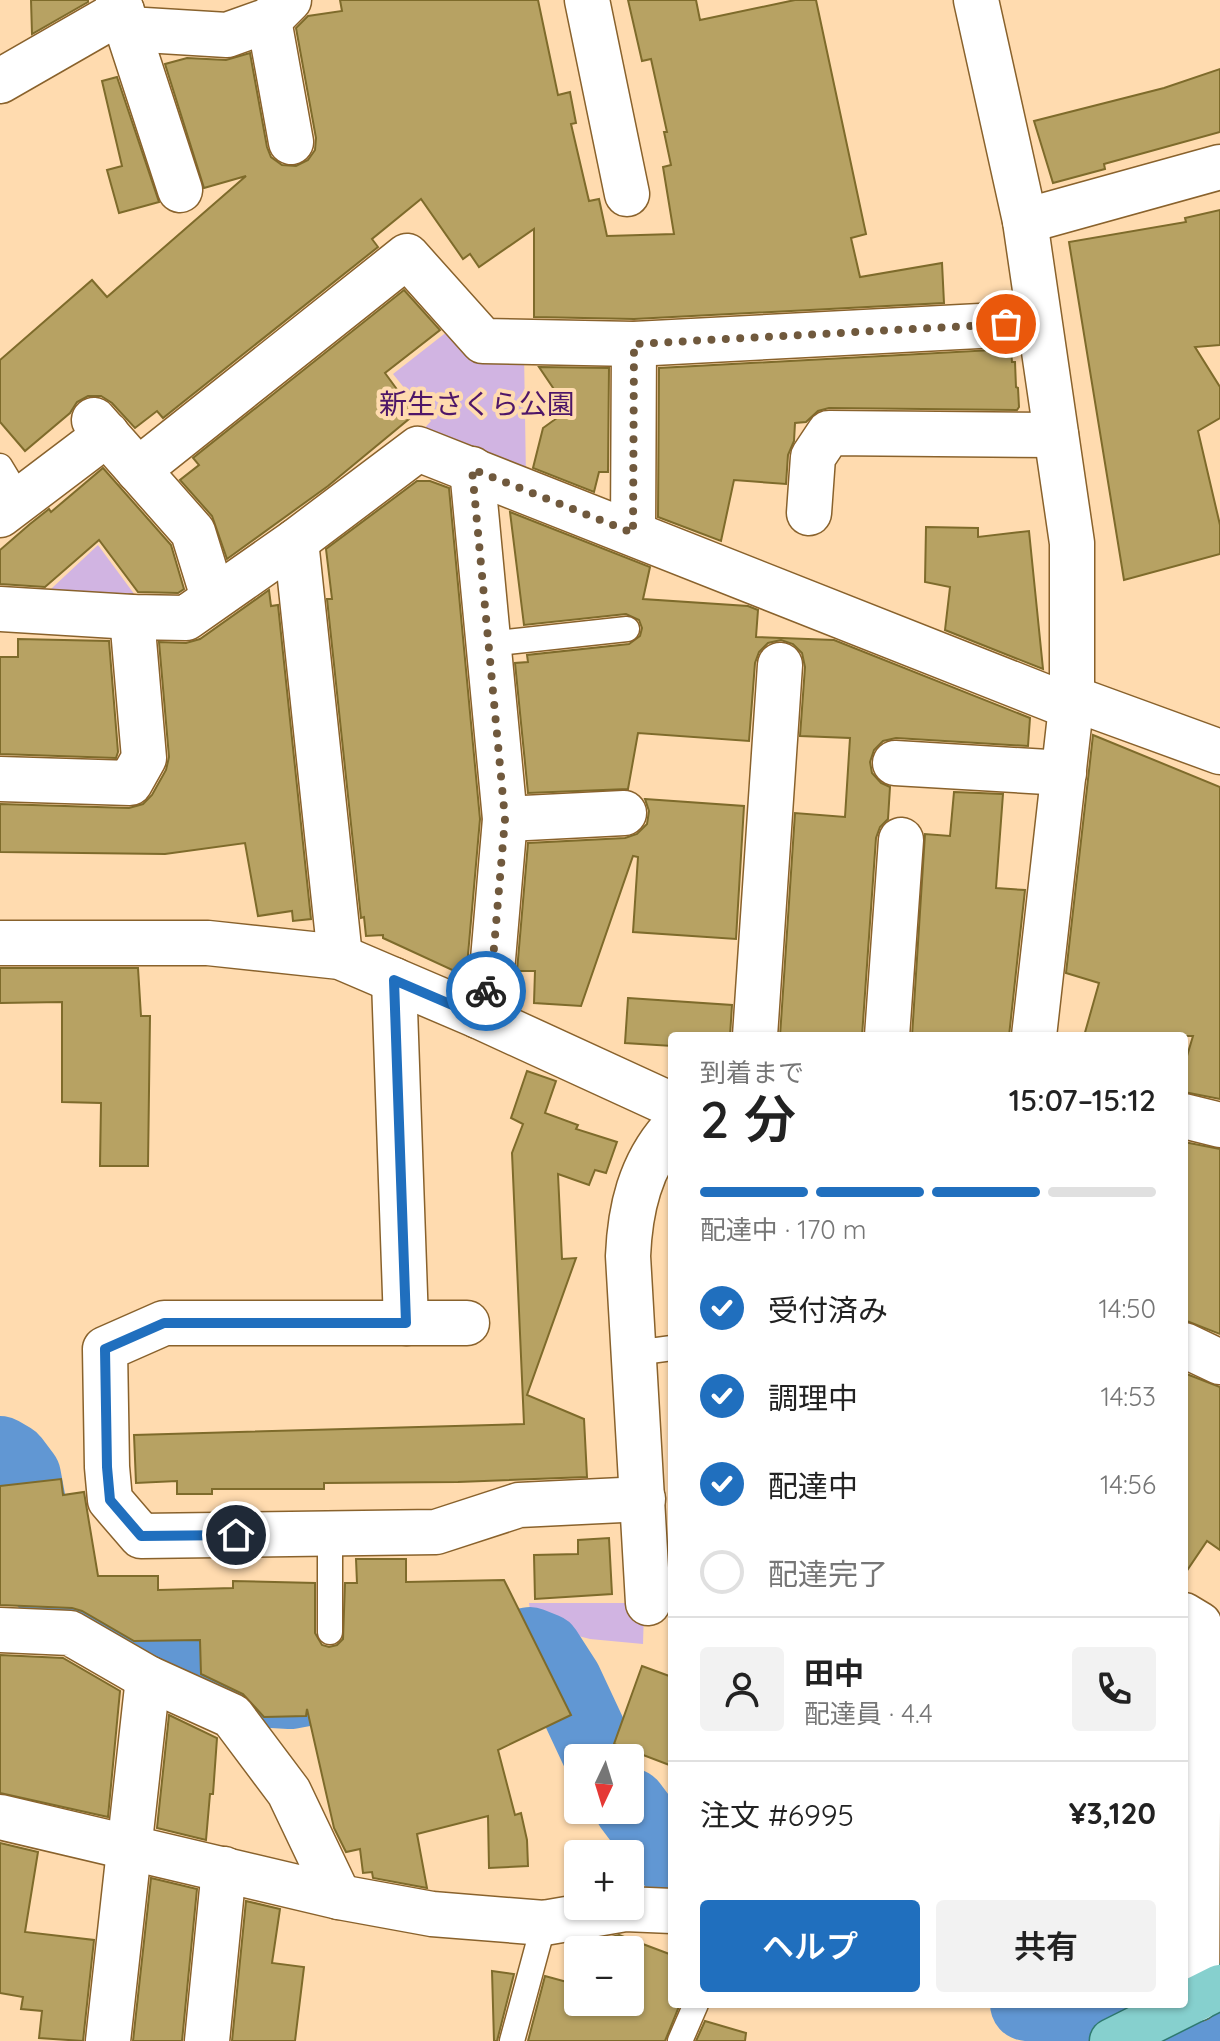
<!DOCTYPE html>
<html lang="ja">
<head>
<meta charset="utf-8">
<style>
  :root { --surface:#fff; --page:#f2f2f2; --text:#222; --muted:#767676; --line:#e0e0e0; --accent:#206fbe }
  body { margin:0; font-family:Quicksand,"Noto Sans JP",sans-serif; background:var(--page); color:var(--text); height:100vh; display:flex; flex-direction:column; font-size:30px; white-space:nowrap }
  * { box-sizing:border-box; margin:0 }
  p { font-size:26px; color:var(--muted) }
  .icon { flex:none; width:44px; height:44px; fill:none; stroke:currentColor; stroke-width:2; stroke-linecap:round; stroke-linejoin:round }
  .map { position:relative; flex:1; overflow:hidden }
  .drawer { position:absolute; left:668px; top:1032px; width:520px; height:976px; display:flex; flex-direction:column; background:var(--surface); border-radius:8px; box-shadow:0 2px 6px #0004 }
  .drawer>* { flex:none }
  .needle { width:52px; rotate:184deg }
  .controls { position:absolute; left:564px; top:1744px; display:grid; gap:16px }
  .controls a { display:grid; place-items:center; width:80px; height:80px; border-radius:8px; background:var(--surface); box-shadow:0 2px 6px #0004; font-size:40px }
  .pin { position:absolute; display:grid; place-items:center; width:68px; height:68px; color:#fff; margin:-34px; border:4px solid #fff; border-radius:50%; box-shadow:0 2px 8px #0007 }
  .courier { position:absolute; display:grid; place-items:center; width:80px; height:80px; margin:-40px; border:6px solid #206fbe; border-radius:50%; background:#fff; color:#222; box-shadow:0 2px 10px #0007 }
  .head em { font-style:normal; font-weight:600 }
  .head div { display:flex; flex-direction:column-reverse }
  .head { display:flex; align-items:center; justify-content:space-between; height:136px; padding:0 32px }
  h1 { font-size:52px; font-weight:600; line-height:60px }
  .bar { display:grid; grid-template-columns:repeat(4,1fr); gap:12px 8px; align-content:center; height:96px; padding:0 32px }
  .bar i { height:10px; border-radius:6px; background:var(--line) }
  .bar .current { background:var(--accent) }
  .bar p { grid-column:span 4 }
  .line { display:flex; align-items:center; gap:20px; padding:0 32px; border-top:2px solid var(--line) }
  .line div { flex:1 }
  .round { display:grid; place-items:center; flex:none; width:84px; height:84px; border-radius:8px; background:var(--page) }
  ol { padding:0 32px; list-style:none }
  li { display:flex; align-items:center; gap:24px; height:88px }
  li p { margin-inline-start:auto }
  li .icon { padding:8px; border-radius:50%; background:var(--accent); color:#fff; stroke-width:4 }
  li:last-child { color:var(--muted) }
  li i { width:44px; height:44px; border:4px solid var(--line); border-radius:50% }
  .cta { display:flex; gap:16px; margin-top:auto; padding:16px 32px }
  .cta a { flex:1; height:92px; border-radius:8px; background:var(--accent); color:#fff; font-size:32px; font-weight:600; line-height:92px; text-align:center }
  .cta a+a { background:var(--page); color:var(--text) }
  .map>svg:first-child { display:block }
  .green { fill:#d1b4e2 }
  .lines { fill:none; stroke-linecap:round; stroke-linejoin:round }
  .river { stroke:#6197d3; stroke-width:74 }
  .building { fill:#b7a263; stroke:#7e6b2b; stroke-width:2 }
  .service-casing { stroke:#89622c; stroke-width:27 }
  .minor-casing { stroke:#89622c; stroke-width:47 }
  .primary-casing { stroke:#2f7a70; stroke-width:47 }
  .service { stroke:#fff; stroke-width:24 }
  .minor { stroke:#fff; stroke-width:44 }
  .primary { stroke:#86d0ce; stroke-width:44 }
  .done { stroke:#70593d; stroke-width:8; stroke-dasharray:0 14.4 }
  .route { stroke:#206fbe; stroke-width:10 }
  .labels { text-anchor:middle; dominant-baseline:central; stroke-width:8; stroke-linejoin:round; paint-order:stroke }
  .park-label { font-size:28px; fill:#4e1668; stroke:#ffdbaf }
</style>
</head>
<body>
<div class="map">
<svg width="1220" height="2041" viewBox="0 0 1220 2041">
  <rect width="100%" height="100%" fill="#ffdbaf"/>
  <g class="green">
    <path d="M448,331L524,352L526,478L421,432L431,421L393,374Z"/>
    <path d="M98,545L143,606L36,603Z"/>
    <path d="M529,1603H626L628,1612L644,1611L643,1644L590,1639L532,1624Z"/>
  </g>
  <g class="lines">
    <g class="river">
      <path d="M0,1453L12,1460L24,1476L43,1578L68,1614L224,1688L290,1692L333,1684"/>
      <path d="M439,1662L530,1644L545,1650L565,1681L601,1758"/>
      <path d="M630,1805L672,1861"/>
      <path d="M1027,2004L1152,2011L1218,2041"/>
    </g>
  </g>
  <g class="building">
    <path d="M31,0H88V2L32,34Z"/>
    <path d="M340,0H538L558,95L570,92L576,123L571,124L589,201L599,199L607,236L674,234L663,167L671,165L664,132H667L651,59L642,61L628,0H696L700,20L795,0H816L866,234L851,238L860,277L942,263L944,303L634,319L534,317V229L479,267L470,254L463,259L421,199L372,239L378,247L163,418L157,411L135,428L112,403L101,396H88L77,402L70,413L25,451L0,422V360L92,280L107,297L246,176L204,188L165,64L187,58L226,60L250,53L267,147L271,157L282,165L296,166L308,160L315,150L316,138L296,28L308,16L342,11Z"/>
    <path d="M1220,69V132L1104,164L1105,169L1053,183L1034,121L1164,88Z"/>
    <path d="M117,77L159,202L119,213L107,170L122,166L102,81Z"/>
    <path d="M1220,210V345L1195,347L1220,387V418L1198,431L1220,525V554L1124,580L1069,242L1186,222L1185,218Z"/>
    <path d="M404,290L440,330L385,373L415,414L328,486L227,559L212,516L180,480L199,465L193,458Z"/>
    <path d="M1011,349L1012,362H1015L1016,387L1018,388L1019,407L1017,410L829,408L818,411L806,422L795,423L794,441L788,455L786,484L734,480L721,541L658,517L659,368Z"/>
    <path d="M539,367L609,368L608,472H599L594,492L533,468L543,428L568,410Z"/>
    <path d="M103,468L171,545L184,589L178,593L138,592L99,540L45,587L0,584V550L30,524L49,509L51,512Z"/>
    <path d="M417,481H430L449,488L480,819L467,966L463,975L383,938V935L366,936L364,917L361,918L327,599H332L326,549Z"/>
    <path d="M510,512L650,567L643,599L748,606L758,610L756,637L834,640L1030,718L1028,746L896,738L883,741L874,750L870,762L872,773L881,783L890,787L888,819L880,827L876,838L862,1036H780L795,813L845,817L850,738L800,736L805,667L802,653L793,644L781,640L768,643L759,652L755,663L749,741L638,733L628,789L528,793L515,663L528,662L527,655L629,644L640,636L642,628L639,620L626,614L524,625Z"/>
    <path d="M926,527L978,528V537L1029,531L1043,669L945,630L950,587L925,582Z"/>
    <path d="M269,590L271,606L278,605L311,919L293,921L292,911L258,916L245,843L165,854L0,852V804L129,808L143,804L152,795L166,770L169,757L159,642L186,643L200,639Z"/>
    <path d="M18,639L109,641L118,752L116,758L0,754V657H18Z"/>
    <path d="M1093,735L1220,787V1099L1184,1092V1066L1193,1036H1084L1099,983L1066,973Z"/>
    <path d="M954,792L1003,794L996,888L1025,890L1009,1036H912L925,834L950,836Z"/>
    <path d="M645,799L744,806L736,939L633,932L638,857L633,856L581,1006L534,1003L535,971H517L528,843L625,838L637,834L647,824L649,811Z"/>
    <path d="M0,968H138L141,1016H150L148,1166H100L101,1103L62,1102V1002L0,1003Z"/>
    <path d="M628,998L732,1005L730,1036H672V1046L625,1043Z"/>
    <path d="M527,1071L556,1081L545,1113L578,1125L576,1129L617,1142L606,1173L595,1170L589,1185L558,1174L562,1259L576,1258L527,1395L584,1419L587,1477L458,1482L324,1483V1489H212V1494H177V1481L136,1483L134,1435L524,1424L512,1153L523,1124L511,1118Z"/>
    <path d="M1184,1142L1220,1149V1334L1184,1320Z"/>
    <path d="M1184,1373L1220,1387V1550L1207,1541L1184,1575Z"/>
    <path d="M61,1479L63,1495L84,1492L98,1576H158V1590L233,1588V1581L315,1583V1633L322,1645L329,1647L337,1645L343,1639L345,1583H357L356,1559H406V1582L504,1580L571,1715L498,1750L515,1815L521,1813L527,1840L528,1866L489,1868L488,1816L417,1834L427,1888L373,1878L372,1872L363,1873L360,1849L346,1852L334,1828L307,1709L306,1716L264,1717L243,1694L201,1674L200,1640L134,1641L82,1611L72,1608L0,1605V1486Z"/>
    <path d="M609,1538L612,1594L535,1599L534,1555L578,1554V1540Z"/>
    <path d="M0,1655L63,1658L120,1691L108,1817L0,1793Z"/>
    <path d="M642,1666L672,1677V1766L614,1744Z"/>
    <path d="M169,1715L217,1738L213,1794H210L206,1840L157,1828Z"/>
    <path d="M0,1843L38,1852L25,1932L94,1940L83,2041L39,2038L42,2011L21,2009L23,1997L0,1993Z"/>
    <path d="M151,1878L197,1889L182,2041H133Z"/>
    <path d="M246,1901L280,1909L272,1963L304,1967L295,2041H232Z"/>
    <path d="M619,1935L672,1955V2004H680L665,2041H528L545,1976L578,1985V2002H630V1950H606L611,1937Z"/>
    <path d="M492,1971L514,1974L497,2041H494Z"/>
    <path d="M705,2021L746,2033L745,2041H696Z"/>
  </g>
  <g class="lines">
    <g class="service-casing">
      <g id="service">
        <path d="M0,466L20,499"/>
        <path d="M488,644L627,629"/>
        <path d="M635,1353L672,1348"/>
        <path d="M330,1632V1533"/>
        <path d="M512,2041L544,1923"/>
        <path d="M680,2041L696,2004"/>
      </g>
    </g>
    <g class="minor-casing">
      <g id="minor">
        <path d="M118,0L180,190"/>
        <path d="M587,0L627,194"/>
        <path d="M976,0L1025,221L1072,543V698L1034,1036"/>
        <path d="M269,20L291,142"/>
        <path d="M128,29L227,35L269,20L289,0"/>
        <path d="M0,81L122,11"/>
        <path d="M1025,221L1220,167"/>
        <path d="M94,420L193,532L213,597"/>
        <path d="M472,469L505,819L492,971L478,1016"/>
        <path d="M138,470L407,256L483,341L634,344L1037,323"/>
        <path d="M809,513L813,457L829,433L1056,435"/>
        <path d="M0,515L107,434"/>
        <path d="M633,533L634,344"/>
        <path d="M296,541L340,957"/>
        <path d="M0,609L132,617L186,618L296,541L418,449L1071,707"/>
        <path d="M1072,698L1220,752"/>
        <path d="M895,763L1064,773"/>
        <path d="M0,779L130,783L144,758L132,617"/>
        <path d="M505,819L624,813"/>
        <path d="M0,943H208L340,957L478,1016L672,1105"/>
        <path d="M394,980L406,1323"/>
        <path d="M755,1036L780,665"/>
        <path d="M887,1036L901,840"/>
        <path d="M1184,1116L1220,1125"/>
        <path d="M467,1323H164L105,1349L107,1467L110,1500L141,1536L436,1532L519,1505L643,1499"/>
        <path d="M1184,1345L1220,1362"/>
        <path d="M648,1603L628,1256C630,1209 640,1165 672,1129"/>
        <path d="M1184,1615L1199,1624L1197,1999"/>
        <path d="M0,1630L70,1633L148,1678L232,1716L289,1792L339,1897"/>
        <path d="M0,1817L339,1897L432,1914L544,1923L625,1909L672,1911"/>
        <path d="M108,2041L148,1678"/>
        <path d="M207,2041L224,1869"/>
      </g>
    </g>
    <g class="primary-casing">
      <path id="primary" d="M1112,2041L1220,1987"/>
    </g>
    <use href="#service" class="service"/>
    <use href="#minor" class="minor"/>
    <use href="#primary" class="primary"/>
  </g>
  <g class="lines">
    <path class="done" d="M486,991L492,971L505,819L472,469L633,533L634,344L1006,324"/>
    <path class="route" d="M236,1535L141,1536L110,1500L107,1467L105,1349L164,1323H406L394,980L478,1016L486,991"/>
  </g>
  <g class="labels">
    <g class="park-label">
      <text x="477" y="403">新生さくら公園</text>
    </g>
  </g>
</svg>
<div class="controls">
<a><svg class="needle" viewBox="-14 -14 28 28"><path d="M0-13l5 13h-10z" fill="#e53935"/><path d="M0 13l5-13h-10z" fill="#767676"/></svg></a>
<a>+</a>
<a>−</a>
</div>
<div class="pin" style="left:1006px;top:324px;background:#ea580c"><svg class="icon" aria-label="bag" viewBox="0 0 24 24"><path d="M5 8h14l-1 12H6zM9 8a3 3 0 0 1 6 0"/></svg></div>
<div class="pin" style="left:236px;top:1535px;background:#1f2937"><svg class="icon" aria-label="home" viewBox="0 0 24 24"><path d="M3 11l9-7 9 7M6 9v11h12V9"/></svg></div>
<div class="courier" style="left:486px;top:991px"><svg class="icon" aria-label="bike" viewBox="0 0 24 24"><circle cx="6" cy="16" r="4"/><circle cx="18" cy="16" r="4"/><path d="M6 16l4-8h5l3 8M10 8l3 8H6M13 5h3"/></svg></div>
<section class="drawer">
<div class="head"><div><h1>2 分</h1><p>到着まで</p></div><em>15:07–15:12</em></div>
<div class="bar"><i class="current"></i><i class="current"></i><i class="current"></i><i></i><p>配達中 · 170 m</p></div>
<ol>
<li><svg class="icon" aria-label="check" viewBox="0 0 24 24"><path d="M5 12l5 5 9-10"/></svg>受付済み<p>14:50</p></li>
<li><svg class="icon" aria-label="check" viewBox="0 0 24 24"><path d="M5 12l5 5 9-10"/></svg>調理中<p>14:53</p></li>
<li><svg class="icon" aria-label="check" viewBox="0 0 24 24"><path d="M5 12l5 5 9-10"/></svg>配達中<p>14:56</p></li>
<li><i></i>配達完了</li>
</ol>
<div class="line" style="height:144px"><a class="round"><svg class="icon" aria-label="person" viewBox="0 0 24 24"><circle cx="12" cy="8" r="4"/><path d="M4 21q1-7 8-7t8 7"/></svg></a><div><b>田中</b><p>配達員 · 4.4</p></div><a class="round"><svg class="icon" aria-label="phone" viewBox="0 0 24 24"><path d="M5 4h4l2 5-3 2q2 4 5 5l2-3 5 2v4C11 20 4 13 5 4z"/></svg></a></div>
<div class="line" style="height:104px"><div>注文 #6995</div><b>¥3,120</b></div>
<div class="cta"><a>ヘルプ</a><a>共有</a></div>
</section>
</div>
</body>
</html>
